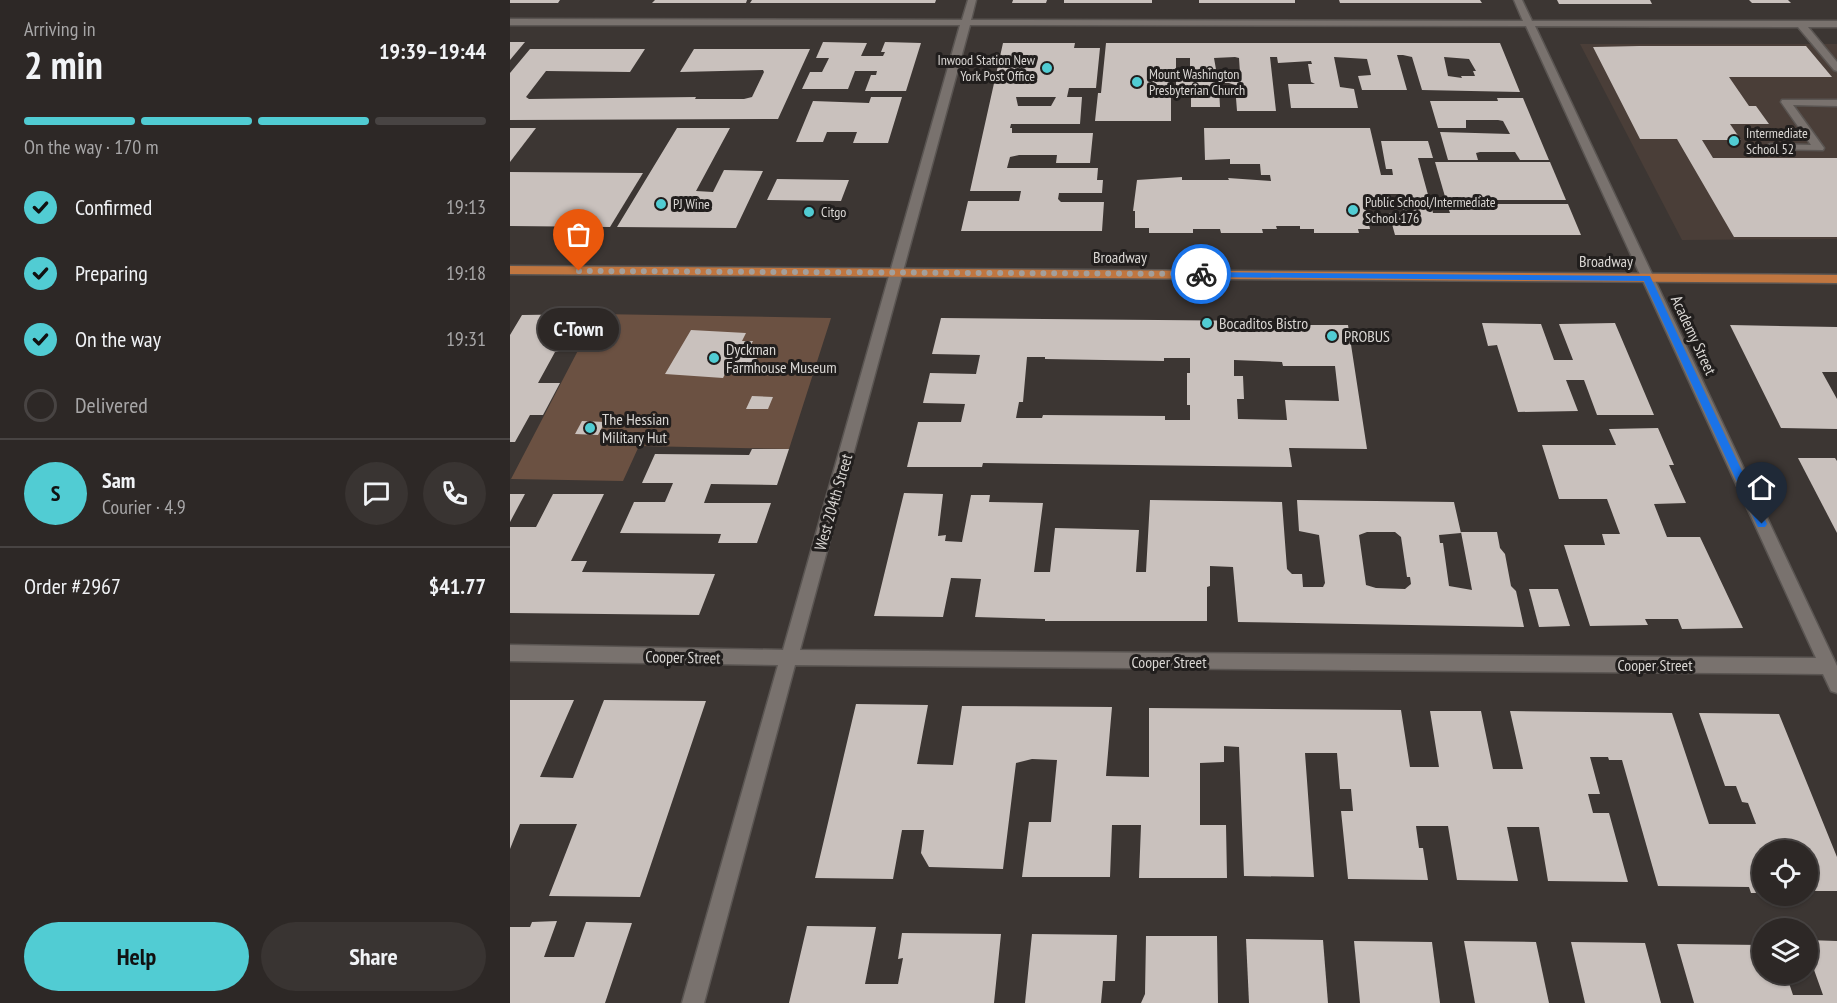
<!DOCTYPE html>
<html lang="en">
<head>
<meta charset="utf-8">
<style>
  :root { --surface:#2d2826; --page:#393432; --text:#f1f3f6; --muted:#a7a6a7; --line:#484443; --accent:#51ccd3 }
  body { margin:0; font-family:"PT Sans Narrow",sans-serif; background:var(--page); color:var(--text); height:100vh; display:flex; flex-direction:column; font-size:22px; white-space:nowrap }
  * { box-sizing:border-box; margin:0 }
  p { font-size:20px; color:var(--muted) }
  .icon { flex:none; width:33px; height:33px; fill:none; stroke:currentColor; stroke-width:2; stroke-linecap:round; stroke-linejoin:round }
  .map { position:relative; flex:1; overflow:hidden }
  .panel { display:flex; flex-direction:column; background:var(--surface); width:510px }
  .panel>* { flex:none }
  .buttons { position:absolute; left:1242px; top:840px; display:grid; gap:12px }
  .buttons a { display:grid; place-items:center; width:66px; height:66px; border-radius:50%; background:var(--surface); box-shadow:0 2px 4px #0004,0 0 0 2px var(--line); font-size:30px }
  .pin { position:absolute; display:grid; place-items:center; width:51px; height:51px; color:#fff; margin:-62px -26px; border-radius:50% 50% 50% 0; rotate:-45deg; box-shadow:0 0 6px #0007 }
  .pin .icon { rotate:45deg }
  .courier { position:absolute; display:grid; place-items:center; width:60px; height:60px; margin:-30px; border:4px solid #1a73e8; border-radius:50%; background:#fff; color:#222; box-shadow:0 2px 8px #0007 }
  .bubble { position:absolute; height:42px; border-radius:21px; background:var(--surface); box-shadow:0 2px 4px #0004,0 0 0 2px var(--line); font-size:20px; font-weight:700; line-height:42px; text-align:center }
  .summary em { font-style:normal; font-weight:700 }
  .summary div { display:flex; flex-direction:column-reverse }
  .summary { display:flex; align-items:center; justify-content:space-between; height:102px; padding:0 24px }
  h1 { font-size:39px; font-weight:700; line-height:45px }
  .bar { display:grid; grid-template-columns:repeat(4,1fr); gap:9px 6px; align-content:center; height:72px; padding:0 24px }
  .bar i { height:8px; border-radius:4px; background:var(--line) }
  .bar .on { background:var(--accent) }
  .bar p { grid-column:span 4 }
  .line { display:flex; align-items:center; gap:15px; padding:0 24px; border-top:2px solid var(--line) }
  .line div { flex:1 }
  .round { display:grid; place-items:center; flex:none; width:63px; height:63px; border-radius:32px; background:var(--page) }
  ol { padding:0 24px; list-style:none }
  li { display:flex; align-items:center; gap:18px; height:66px }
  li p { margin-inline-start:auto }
  li .icon { padding:6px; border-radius:50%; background:var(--accent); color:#111; stroke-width:4 }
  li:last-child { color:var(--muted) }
  li i { width:33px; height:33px; border:3px solid var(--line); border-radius:50% }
  .primary-button { display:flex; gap:12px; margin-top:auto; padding:12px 24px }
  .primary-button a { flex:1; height:69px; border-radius:36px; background:var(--accent); color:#111; font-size:24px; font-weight:700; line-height:69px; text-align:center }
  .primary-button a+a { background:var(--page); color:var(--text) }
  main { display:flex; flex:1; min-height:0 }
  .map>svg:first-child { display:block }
  .built { fill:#4a3e38 }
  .green { fill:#6b5142 }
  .building { fill:#c9c1bd; fill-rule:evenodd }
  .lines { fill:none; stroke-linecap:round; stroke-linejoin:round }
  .minor-casing { stroke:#5a5552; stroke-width:3 }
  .major-casing { stroke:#5a5552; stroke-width:3 }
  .minor { fill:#79726e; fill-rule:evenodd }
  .major { fill:#c07640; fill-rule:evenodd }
  .route { fill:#1a73e8 }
  .done { stroke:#a39f9c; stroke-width:6; stroke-dasharray:0 10.8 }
  .poi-dot { fill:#51ccd3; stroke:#211e1d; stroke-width:2 }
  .labels { text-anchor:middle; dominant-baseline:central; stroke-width:6; stroke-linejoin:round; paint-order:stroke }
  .far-poi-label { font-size:14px; fill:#dad7d4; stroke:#211e1d; text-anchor:start }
  .street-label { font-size:16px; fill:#dad7d4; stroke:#211e1d }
  .poi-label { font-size:16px; fill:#dad7d4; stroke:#211e1d; text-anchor:start }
</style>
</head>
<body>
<main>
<section class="panel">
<div class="summary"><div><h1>2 min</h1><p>Arriving in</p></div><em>19:39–19:44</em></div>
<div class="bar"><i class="on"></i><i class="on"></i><i class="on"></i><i></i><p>On the way · 170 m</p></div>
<ol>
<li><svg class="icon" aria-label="check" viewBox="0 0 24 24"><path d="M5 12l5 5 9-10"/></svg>Confirmed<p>19:13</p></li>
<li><svg class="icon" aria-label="check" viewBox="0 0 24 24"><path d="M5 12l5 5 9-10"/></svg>Preparing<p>19:18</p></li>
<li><svg class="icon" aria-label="check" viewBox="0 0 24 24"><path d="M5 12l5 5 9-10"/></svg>On the way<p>19:31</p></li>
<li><i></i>Delivered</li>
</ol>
<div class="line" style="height:108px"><b class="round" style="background:var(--accent);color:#111">S</b><div><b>Sam</b><p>Courier · 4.9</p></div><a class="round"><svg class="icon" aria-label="chat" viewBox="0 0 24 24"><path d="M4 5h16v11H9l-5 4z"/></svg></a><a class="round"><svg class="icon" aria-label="phone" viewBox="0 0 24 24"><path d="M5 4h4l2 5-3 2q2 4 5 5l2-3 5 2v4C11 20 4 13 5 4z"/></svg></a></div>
<div class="line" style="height:78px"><div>Order #2967</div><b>$41.77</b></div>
<div class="primary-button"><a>Help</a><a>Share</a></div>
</section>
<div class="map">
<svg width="1327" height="1003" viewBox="0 0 1327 1003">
  <rect width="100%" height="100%" fill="#3c3633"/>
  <path class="built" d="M1070,44H1327V239L1172,240Z"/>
  <path class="green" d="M87,314L321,318L279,449L129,446L113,481L1,479Z"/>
  <g class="building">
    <path d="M0,0H50L48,3H0Z"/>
    <path d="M145,0H237L236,3H142Z"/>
    <path d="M242,0H426L425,3H240Z"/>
    <path d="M503,0H537L536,3H502Z"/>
    <rect x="554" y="0" width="88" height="3"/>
    <rect x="689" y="0" width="96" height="3"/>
    <path d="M829,0H970L972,3H830Z"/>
    <path d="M1047,0H1140L1142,4H1049Z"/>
    <path d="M1239,0H1278L1281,3H1242Z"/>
    <path d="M0,42H15L0,60Z"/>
    <path d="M313,42L357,43L351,56H373L375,52H371L375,42L411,43L396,91H355L361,75H366L367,71H345L338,89H292L300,72H312L319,58H306Z"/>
    <path d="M493,43H565L564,48H590L586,88H559L557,97H572L570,124H501L500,128H502V133H583L580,163H546L547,155H509L500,157L497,168H588L587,180H593L592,193H549L548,199L551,202H594L592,231H451L458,201H509L511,191H460ZM506,97H546L541,106H508Z"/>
    <path d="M596,43H990L1010,92L912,90L902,57L893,55H887L897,90H852L848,76L861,75L857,59L824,57L830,87L844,89L848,108H781L778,84H805L801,82L798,64H802L801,61L768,63L767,57H760L766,111H727L725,85L719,83H706V88H709L710,107H681V89H666V72H680V58H666V71H661V121H585L588,93H591ZM725,57L729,58L730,73L707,75L704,58ZM934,57L959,59L966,71H963L965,76H951L952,78L938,76Z"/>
    <path d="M1129,46H1296L1322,77H1219L1239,106H1246L1259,124H1220L1231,140H1192L1203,158H1327V237H1224L1167,139H1130L1083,47Z"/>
    <path d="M20,49H135L120,72L36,71L16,97L19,99L186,97L185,99H234L242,97L254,72L253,70L170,72L184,49H300L268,119L0,120V73Z"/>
    <path d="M361,97H392L378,143H343L347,132H317L313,142H286L303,101L359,103Z"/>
    <path d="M987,98H1013L1039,160H1010L1005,152H970L966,153L968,160H938L930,132L1000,134L993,121L988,120H956V128H928L920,101H988Z"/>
    <path d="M0,128H26L0,162Z"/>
    <path d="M167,128H220L186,191L203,192L214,170L253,171L226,228L107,227Z"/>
    <path d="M694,128H860L871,175H883L882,169H876L871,141H918L923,158H908L923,213H940L937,204H1058L1071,235H885L879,213H894L890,194H875L878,205H855L860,229H848L849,233H804V229H790V226H766L767,229H752L753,233H711L710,229H683V233H639V228H625V211H623L627,180L672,177V180H719L718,178L761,181L760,175H751L750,164H720V159L695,160Z"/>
    <path d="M925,162H1040L1056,200H936Z"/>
    <path d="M0,172L133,173L100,227L0,226Z"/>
    <path d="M267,179L335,180H339L331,201L257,200Z"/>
    <path d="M87,314L69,347H61L59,352H45L28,383H50L33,415H20L5,442H0V335L12,315Z"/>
    <path d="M431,318L768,321L769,325H838L857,449L779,448L782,467L473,463L472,467H397L408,422H451L455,404L413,403L420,373L466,374L470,355L422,354ZM517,357H535V359L654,361V358H680V373H677V405H680V420H655V416L533,415L532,418H506L509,402H513ZM724,360L772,362L773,366H825L829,401L775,400L777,420L728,419L727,399H734L733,376H724Z"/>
    <path d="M972,323L1031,324L1044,360H1063L1049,324L1105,323L1144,415H1087L1074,380H1056L1068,411L1008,412L987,345L978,346Z"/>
    <path d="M1220,325L1327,327V372H1312L1327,399V429L1271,428Z"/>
    <path d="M181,330L236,333L232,341H243L239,348L251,349L241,371L217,370L213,378L155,374Z"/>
    <path d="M242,396L263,397L258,409H236Z"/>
    <path d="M72,421L95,422L88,435L65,434Z"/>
    <path d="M1148,428L1164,465H1159L1176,503L1144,504L1157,537H1190L1233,628L1172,629L1168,619H1135L1138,625L1080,626L1054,545H1095L1092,534H1110L1097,499H1049L1032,445H1106L1099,429Z"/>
    <path d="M242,449H279L267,485L201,484L194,503H261L247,543H208L211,534L110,533L124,502H155L163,483H132L145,454L239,455Z"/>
    <path d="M1288,458H1325L1327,461V533Z"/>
    <path d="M394,493L433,494L428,536L436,535L435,541L452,542L461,495H480L479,502L533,503L524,572H540L545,528L629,530L626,572H636L640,500L772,502L777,569L782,574H792L793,587H813L815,583L809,535L789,531L787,500L944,502L951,533L929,535L930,543H933L939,586L962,590L951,532H987L990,548L995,554L1001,586L1006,591L1014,627L728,622L723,567L700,566V586L697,587V621H535V619L465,617L471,579L441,578L433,617L364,616ZM857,532H885L891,537L897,577H900L901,584L895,589L866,588L856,585L849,535Z"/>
    <path d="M0,494H15L0,522Z"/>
    <path d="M43,494H94L61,561H77L72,572L205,574L189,615L0,613V527H26Z"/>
    <path d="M1019,589H1048L1060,626L1029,627Z"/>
    <path d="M0,700H64L30,777L63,778L94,700L196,701L130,897L39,896L67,824H10L0,849Z"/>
    <path d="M346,704L418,705L407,764L443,765L452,706L602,707L596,776L639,777V708L891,710L900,767H929L920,711H971L983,769H1013L1000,711L1162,713L1199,824H1246L1238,803L1232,802L1226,786H1215L1189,713L1269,714L1327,857V891H1298V850H1252V893H1241L1239,887L1148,886L1112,760H1099L1098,757H1080L1090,794H1078L1083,813H1099L1118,882L1038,881L1029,827H997L1008,881L947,880L938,826H906L909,848H913L918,880L838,879L831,811H843L841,789H830L827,753H795L804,877L734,876L729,747L714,746V762L690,763V825H716L717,878H629L631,825H602L600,877H512L519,822H541L547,760L522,759L506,763L493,869L419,867L411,853L414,830H392L383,879L305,878Z"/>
    <path d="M47,921L34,957H64L76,922L122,923L95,1003H0V927H20L22,922Z"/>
    <path d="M297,926L366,927L355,984H388L393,958L388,959L392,933L491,934L484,1003H279Z"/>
    <path d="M522,934L607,935L605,981H593L591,1003H515Z"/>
    <path d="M636,936H707L708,1003H631L635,994Z"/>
    <path d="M736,939L813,940L818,1003H739Z"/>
    <path d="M1298,940L1327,941V1003H1184L1167,944L1252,945V974H1276L1283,995H1313L1298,953Z"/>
    <path d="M844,941L922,942L930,1003H850Z"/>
    <path d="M954,941L1026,942L1039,1003H965Z"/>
    <path d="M1061,942L1135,943L1151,1003H1075Z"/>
  </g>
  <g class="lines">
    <g class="minor-casing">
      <g id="minor">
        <path d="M458,0H466L461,20L1013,21L1004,0H1012L1022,21H1327V27H1298L1327,62V71L1324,70L1288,27L1025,26L1327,666V693L1321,691L1313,674L285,665L194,1003H172L268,665L0,661V645L273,650L450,25H0V19L452,20ZM460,25L1016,26L1306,658L290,650Z"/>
        <path d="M1272,100H1327V106L1283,105L1314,148L1313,150L1256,149L1255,147L1260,144L1301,145L1271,102Z"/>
      </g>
    </g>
    <g class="major-casing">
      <path id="major" d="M0,266L1327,275V283L0,274Z"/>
    </g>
    <use href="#minor" class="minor"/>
    <use href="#major" class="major"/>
  </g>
  <path class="route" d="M688,272L1140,276L1257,524L1255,527H1248L1134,281L691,277Z"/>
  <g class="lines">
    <path class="done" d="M69,271L691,274"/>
  </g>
  <g class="poi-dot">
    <circle cx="537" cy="68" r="6"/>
    <circle cx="627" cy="82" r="6"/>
    <circle cx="1224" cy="141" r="6"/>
    <circle cx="151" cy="204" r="6"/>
    <circle cx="843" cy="210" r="6"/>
    <circle cx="299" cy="212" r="6"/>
    <circle cx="697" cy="323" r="6"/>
    <circle cx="822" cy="336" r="6"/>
    <circle cx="204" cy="358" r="6"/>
    <circle cx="80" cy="428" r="6"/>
  </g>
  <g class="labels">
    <g class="far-poi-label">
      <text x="525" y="60" text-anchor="end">Inwood Station New<tspan x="525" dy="16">York Post Office</tspan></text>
      <text x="639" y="74">Mount Washington<tspan x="639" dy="16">Presbyterian Church</tspan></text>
      <text x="1236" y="133">Intermediate<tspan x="1236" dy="16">School 52</tspan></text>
      <text x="855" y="202">Public School/Intermediate<tspan x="855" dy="16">School 176</tspan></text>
      <text x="163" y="204">PJ Wine</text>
      <text x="311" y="212">Citgo</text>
    </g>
    <g class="street-label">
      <text x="610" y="257">Broadway</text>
      <text x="1096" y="261">Broadway</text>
      <text transform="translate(1184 335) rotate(65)">Academy Street</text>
      <text transform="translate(323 502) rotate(-74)">West 204th Street</text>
      <text transform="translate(173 657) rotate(1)">Cooper Street</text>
      <text x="659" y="662">Cooper Street</text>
      <text x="1145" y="665">Cooper Street</text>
    </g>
    <g class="poi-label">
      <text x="709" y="323">Bocaditos Bistro</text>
      <text x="834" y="336">PROBUS</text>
      <text x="216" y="349">Dyckman<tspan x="216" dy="18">Farmhouse Museum</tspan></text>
      <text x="92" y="419">The Hessian<tspan x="92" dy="18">Military Hut</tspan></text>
    </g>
  </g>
</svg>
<div class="buttons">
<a><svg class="icon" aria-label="locate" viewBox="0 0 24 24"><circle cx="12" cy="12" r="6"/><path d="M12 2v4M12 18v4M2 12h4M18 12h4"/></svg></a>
<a><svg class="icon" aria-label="layers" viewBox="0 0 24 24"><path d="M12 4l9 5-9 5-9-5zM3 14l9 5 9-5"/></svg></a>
</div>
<div class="pin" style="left:69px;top:271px;background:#ea580c"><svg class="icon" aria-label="bag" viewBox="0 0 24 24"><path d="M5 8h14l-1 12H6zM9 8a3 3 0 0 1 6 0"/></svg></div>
<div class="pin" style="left:1252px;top:524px;background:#1f2937"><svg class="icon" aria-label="home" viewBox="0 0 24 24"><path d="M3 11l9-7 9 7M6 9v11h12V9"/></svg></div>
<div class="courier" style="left:691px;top:274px"><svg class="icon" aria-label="bike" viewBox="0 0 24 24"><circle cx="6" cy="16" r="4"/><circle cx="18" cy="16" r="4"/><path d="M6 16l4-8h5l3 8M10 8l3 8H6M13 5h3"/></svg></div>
<div class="bubble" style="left:28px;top:308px;width:81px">C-Town</div>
</div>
</main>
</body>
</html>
